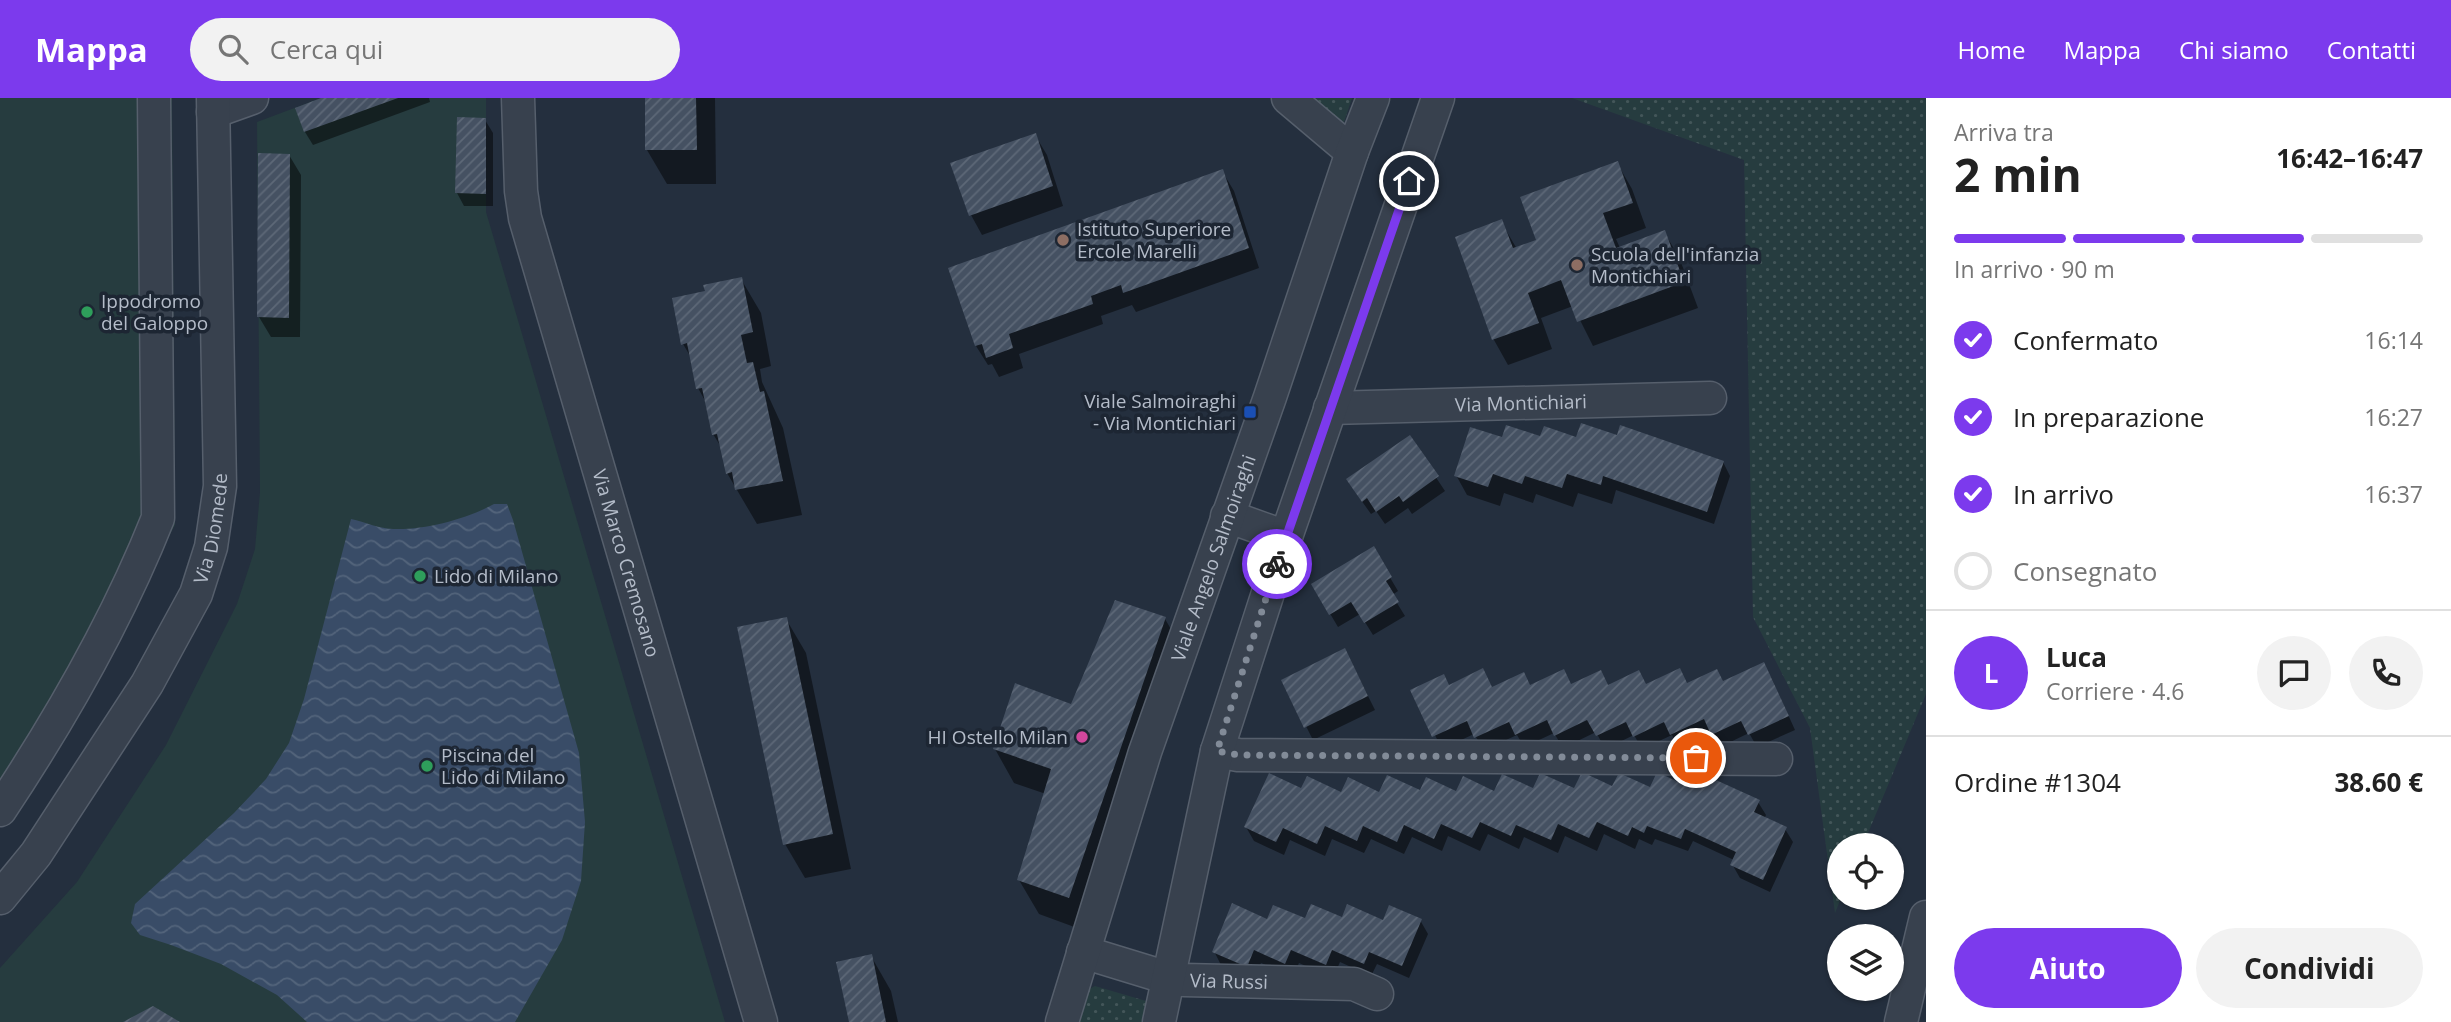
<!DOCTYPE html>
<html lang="it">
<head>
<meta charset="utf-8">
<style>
  :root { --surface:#fff; --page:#f2f2f2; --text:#222; --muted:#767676; --line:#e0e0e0; --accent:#7c3aed }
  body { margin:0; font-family:"Open Sans",sans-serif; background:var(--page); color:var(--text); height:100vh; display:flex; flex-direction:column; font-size:26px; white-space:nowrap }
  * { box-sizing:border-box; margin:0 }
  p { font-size:23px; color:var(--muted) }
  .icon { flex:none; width:38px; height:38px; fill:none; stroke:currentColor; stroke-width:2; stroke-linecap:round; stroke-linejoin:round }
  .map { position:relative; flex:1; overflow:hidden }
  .details { display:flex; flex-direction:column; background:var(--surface); width:525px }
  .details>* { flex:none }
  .controls { position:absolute; left:1827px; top:735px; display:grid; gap:14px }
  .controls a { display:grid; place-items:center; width:77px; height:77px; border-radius:50%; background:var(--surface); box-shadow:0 2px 5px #0004; font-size:35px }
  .pin { position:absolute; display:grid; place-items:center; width:60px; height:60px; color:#fff; margin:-30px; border:4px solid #fff; border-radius:50%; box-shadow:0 2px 7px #0007 }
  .courier { position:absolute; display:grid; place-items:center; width:70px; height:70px; margin:-35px; border:5px solid #7c3aed; border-radius:50%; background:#fff; color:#222; box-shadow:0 2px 9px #0007 }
  .summary em { font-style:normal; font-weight:700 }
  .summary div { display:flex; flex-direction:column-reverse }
  .summary { display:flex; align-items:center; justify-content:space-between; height:119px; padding:0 28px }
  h1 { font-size:46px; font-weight:700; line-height:52px }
  .bar { display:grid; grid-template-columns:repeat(4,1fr); gap:10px 7px; align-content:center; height:84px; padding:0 28px }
  .bar i { height:9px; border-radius:5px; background:var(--line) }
  .bar .on { background:var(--accent) }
  .bar p { grid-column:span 4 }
  .line { display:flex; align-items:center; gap:18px; padding:0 28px; border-top:2px solid var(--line) }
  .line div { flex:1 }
  .round { display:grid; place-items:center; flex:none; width:74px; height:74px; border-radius:37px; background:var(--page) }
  ol { padding:0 28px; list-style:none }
  li { display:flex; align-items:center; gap:21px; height:77px }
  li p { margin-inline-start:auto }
  li .icon { padding:7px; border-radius:50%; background:var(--accent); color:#fff; stroke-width:4 }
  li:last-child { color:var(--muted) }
  li i { width:38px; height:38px; border:4px solid var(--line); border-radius:50% }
  .button { display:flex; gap:14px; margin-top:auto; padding:14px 28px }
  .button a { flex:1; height:80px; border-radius:42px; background:var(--accent); color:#fff; font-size:28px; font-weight:700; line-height:80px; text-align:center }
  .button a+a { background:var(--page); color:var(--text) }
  header { display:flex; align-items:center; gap:42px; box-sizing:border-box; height:98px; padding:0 35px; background:var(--accent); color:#fff }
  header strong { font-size:33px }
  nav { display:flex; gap:38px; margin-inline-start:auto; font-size:24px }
  .search { width:490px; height:63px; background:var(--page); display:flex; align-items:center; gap:18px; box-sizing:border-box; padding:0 24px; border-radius:38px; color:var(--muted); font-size:26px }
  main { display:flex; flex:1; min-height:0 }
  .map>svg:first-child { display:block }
  .grass { fill:url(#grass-dots) }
  .pitch { fill:#263c3f }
  .water { fill:url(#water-waves) }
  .shadow { fill:#0007 }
  .building { fill:url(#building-hatch) }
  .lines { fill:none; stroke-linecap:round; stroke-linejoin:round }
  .minor-casing { stroke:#565f6c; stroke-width:35 }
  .minor { stroke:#38414e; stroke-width:32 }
  .done { stroke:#828b98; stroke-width:7; stroke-dasharray:0 12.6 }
  .route { stroke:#7c3aed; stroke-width:9 }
  .education-dot { fill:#8d6e63; stroke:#1d2633; stroke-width:2.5 }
  .leisure-dot { fill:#2e9e5b; stroke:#1d2633; stroke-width:2.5 }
  .transit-dot { fill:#1a4fb4; stroke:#1d2633; stroke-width:2.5 }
  .hotel-dot { fill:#d1479c; stroke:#1d2633; stroke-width:2.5 }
  .labels { text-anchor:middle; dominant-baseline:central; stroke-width:7; stroke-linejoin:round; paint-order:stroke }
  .poi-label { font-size:19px; fill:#b4bcc9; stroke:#1d2633; text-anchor:start }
  .street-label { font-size:19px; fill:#b4bcc9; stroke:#1d2633 }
</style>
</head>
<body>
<header>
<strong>Mappa</strong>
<div class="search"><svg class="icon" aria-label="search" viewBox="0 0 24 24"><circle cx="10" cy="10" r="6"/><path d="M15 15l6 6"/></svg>Cerca qui</div>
<nav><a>Home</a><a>Mappa</a><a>Chi siamo</a><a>Contatti</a></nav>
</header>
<main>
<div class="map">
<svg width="1926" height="924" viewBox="0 0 1926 924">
  <defs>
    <pattern id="grass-dots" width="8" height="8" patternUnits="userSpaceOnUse" patternTransform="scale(1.75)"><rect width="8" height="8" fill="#263c3f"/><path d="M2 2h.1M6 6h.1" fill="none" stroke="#435659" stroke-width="1.8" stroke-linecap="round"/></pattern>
    <pattern id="water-waves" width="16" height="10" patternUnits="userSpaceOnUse" patternTransform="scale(1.75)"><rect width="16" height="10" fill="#394c67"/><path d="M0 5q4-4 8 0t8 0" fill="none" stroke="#53647b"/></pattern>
    <pattern id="building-hatch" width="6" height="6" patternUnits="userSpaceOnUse" patternTransform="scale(1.75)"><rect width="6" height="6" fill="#455162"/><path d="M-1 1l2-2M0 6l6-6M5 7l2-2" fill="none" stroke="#5d6877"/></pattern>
  </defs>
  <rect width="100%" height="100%" fill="#242f3e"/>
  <g class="grass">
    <path d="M1303,0H1352L1341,33Z"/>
    <path d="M1572,0H1926V596L1863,747H1839V800H1841L1835,815L1810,630L1753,519L1744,62Z"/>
    <path d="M1095,888L1146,903L1148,907L1147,924H1075L1087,892Z"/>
  </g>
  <g class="pitch">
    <path d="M0,0H172L175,427L46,671L0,729Z"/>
    <path d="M321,0H486V114L725,924H0V870L77,784L166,647L237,506L255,451L260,394L257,24Z"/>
  </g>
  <path class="water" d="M494,406H507L513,422L579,655L585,724L581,783L562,842L515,924H307L277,897L221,866L171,847L140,837L131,825L135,806L234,715L266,681L289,645L304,601L351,421C365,424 380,431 394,431C425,432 467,421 494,406Z"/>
  <g class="shadow">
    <path d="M325,0H429L430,4L313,47L305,34L297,11Z"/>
    <path d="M646,0H715L716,86H667L647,52Z"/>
    <path d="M485,22L493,35V108H464L457,95Z"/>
    <path d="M1035,37L1047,57L1063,108L982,137L971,117Z"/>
    <path d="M289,57L301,77L300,239H271L259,219Z"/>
    <path d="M1617,65L1632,91L1646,130L1616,141L1620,150L1664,134L1679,159L1698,210L1593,248L1573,208L1541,220L1552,251L1508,267L1494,242L1457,140L1501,124L1517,151L1538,143Z"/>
    <path d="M1222,73L1234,93L1259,170L1136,214L1132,207L1101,218L1103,226L1019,256L1023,270L999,279L992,266L988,267L976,248Z"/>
    <path d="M741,181L761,215L771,268L760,271L762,284L783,330L802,417L757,426L727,375L723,352L713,336L708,308L698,290L692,261L683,246L707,194Z"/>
    <path d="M1616,338L1723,364L1730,378L1714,426L1616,392L1612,406L1578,395L1573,409L1536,396L1533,405L1504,395L1500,408L1467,397L1456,377L1503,342H1578Z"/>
    <path d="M1409,339L1445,393L1412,416L1408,410L1385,426L1376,413L1371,416L1356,395Z"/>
    <path d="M1373,451L1398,493L1392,497L1405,518L1373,537L1360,516L1338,529L1313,487Z"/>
    <path d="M786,521L806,555L851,771L805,780L785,746Z"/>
    <path d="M1165,521L1185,555L1088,834L1039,816L1019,782L1046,696L1014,685L995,651L1072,608Z"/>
    <path d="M1352,566L1375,612L1313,642L1283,583Z"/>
    <path d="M1771,579L1795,632L1757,649L1749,635L1720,649L1712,634L1679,649L1672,637L1642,651L1634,637L1605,651L1596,634L1563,650L1554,635L1524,649L1517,637L1484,652L1474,636L1442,651L1412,592L1449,588L1493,591L1571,587H1687Z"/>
    <path d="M1613,691H1690L1758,704L1766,717L1764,721L1785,731L1793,744L1770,794L1740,780L1732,766L1734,762L1693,743L1688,753L1655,741L1652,747L1639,741L1635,751L1604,736L1597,753L1565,738L1558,755L1524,739L1519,751L1488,736L1480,753L1448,738L1442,753L1412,739L1404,756L1371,741L1364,755L1332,741L1325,758L1290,742L1284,757L1254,743L1246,729L1302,693L1342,696Z"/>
    <path d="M1342,821L1384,824L1420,822L1428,836L1409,880L1377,866L1371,878L1340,864L1333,880L1299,865L1293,878L1261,865L1254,881L1221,867L1214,853L1268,823Z"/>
    <path d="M871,858L891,893L898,924H851Z"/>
  </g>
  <g class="building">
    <path d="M321,0H398L304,34L295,10Z"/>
    <path d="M645,0H696L697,52H645Z"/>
    <path d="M457,19L486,20V96L455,95Z"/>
    <path d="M1036,35L1053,88L969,118L950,65Z"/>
    <path d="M258,55L290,56L289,220L257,219Z"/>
    <path d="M1618,63L1633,105L1603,115L1616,150L1665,132L1684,184L1577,224L1561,182L1528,195L1539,225L1492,242L1455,139L1502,121L1513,150L1536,142L1520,99Z"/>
    <path d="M1223,71L1249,150L1123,195L1121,187L1091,198L1093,206L1009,236L1013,250L986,260L982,246L975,248L948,170Z"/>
    <path d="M742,179L753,234L741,237L747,265L753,264L760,294L764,293L783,383L735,392L732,374L726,376L717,336L712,337L702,290L696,291L687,245L681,247L672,200L705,193L703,187Z"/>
    <path d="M1581,325L1617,337L1620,327L1724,363L1707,414L1603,378L1601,387L1567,376L1562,390L1525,378L1522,386L1493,376L1488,389L1454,378L1470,329L1502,339L1506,327L1540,338L1544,328L1576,339Z"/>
    <path d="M1410,337L1439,378L1403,404L1399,398L1376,414L1367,400L1362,404L1346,381Z"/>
    <path d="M1374,448L1392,479L1386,483L1399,504L1364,525L1351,504L1329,517L1311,486Z"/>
    <path d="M1115,502L1166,519L1069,800L1017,782L1051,671L993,651L1015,585L1071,606Z"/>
    <path d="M787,519L833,736L783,747L737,529Z"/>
    <path d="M1345,550L1368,598L1304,630L1281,582Z"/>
    <path d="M1764,564L1789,618L1748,637L1741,623L1711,637L1704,621L1670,637L1664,624L1633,639L1626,624L1596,638L1587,622L1554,638L1547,622L1515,637L1509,624L1474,640L1467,623L1432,639L1410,592L1444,576L1449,587L1483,570L1492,589L1524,574L1530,587L1564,571L1571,586L1601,572L1608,587L1639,572L1646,586L1680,570L1687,585L1717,571L1723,583Z"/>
    <path d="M1696,673L1760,702L1754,714L1787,729L1763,782L1730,767L1736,754L1685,731L1681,741L1647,728L1644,735L1632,729L1628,738L1597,724L1589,740L1558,726L1551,742L1516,727L1511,738L1480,724L1472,740L1441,726L1434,741L1404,727L1397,744L1363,728L1357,743L1325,728L1317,746L1283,730L1276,744L1244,729L1269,675L1301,690L1307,678L1341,694L1348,679L1379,694L1387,677L1420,692L1426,679L1456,693L1463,678L1494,693L1502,676L1533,690L1540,675L1574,690L1582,674L1612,688L1619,675L1650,689L1657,674L1689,689Z"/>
    <path d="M1232,805L1267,821L1273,807L1305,820L1311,806L1342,819L1347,806L1383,822L1389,807L1422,821L1402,868L1369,854L1364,866L1332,852L1326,867L1291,852L1285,866L1254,852L1247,869L1212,854Z"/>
    <path d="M872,856L886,924H849L836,864Z"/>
    <path d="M153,908L180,924H123Z"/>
  </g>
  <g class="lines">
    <g class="minor-casing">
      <g id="minor">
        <path id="s1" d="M518,0L521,93L525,120L761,924"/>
        <path d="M1288,0L1352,54"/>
        <path d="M213,14L252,0"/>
        <path id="s2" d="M1330,310L1710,300"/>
        <path d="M1227,418L1286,439"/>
        <path d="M1217,653L1238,657L1776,661"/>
        <path d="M0,712C62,619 117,523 158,420L154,0"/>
        <path id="s3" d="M0,800L36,756L147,586L196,496L211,449L220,388L213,0"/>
        <path id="s4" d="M1083,854L1168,880L1184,882L1354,886L1377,896"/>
        <path id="s5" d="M1062,924L1145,654L1270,299L1352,54L1373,0"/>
        <path d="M1159,924L1217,653L1286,439L1438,0"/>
        <path d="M1901,924L1926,819"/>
      </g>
    </g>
    <use href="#minor" class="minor"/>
  </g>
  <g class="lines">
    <path class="done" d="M1277,466L1217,653L1238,657L1696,660"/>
    <path class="route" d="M1277,466L1409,83"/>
  </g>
  <g class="education-dot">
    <circle cx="1063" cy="142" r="7"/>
    <circle cx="1577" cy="167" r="7"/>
  </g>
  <g class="leisure-dot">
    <circle cx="87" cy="214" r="7"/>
    <circle cx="420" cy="478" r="7"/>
    <circle cx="427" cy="668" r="7"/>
  </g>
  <rect class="transit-dot" x="1243" y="307" width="14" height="14" rx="3.5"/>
  <circle class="hotel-dot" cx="1082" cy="639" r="7"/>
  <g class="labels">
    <g class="poi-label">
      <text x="1077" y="131">Istituto Superiore<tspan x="1077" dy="22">Ercole Marelli</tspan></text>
      <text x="1591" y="156">Scuola dell'infanzia<tspan x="1591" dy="22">Montichiari</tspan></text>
      <text x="101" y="203">Ippodromo<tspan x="101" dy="22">del Galoppo</tspan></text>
      <text x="1236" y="303" text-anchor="end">Viale Salmoiraghi<tspan x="1236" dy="22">- Via Montichiari</tspan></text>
      <text x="434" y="478">Lido di Milano</text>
      <text x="1068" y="639" text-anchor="end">HI Ostello Milan</text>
      <text x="441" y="657">Piscina del<tspan x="441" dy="22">Lido di Milano</tspan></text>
    </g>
    <g class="street-label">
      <text stroke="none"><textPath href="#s2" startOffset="191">Via Montichiari</textPath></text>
      <text stroke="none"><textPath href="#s3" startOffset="430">Via Diomede</textPath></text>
      <text stroke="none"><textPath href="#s5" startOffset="488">Viale Angelo Salmoiraghi</textPath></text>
      <text stroke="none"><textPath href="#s1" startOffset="480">Via Marco Cremosano</textPath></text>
      <text stroke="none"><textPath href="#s4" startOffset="150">Via Russi</textPath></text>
    </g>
  </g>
</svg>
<div class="controls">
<a><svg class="icon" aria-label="locate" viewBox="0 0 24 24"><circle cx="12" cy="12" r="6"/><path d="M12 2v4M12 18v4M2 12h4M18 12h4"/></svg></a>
<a><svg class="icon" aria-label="layers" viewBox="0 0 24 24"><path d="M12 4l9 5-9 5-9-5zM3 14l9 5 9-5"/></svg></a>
</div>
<div class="pin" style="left:1696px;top:660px;background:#ea580c"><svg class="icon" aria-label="bag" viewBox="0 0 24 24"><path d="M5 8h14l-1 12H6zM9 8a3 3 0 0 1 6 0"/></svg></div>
<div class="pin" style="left:1409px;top:83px;background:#1f2937"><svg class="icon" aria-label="home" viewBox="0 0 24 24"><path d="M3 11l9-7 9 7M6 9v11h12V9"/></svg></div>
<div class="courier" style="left:1277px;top:466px"><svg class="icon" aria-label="bike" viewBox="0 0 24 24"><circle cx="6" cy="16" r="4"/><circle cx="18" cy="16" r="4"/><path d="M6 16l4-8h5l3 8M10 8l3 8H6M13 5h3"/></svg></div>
</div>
<section class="details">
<div class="summary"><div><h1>2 min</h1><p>Arriva tra</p></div><em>16:42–16:47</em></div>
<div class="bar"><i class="on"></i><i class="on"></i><i class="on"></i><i></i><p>In arrivo · 90 m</p></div>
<ol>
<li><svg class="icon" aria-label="check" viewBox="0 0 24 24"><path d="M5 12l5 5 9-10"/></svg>Confermato<p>16:14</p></li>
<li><svg class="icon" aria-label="check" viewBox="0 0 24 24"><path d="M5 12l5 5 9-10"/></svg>In preparazione<p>16:27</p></li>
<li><svg class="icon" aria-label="check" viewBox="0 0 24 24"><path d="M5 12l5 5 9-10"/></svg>In arrivo<p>16:37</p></li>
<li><i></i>Consegnato</li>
</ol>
<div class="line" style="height:126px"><b class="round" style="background:var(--accent);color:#fff">L</b><div><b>Luca</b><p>Corriere · 4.6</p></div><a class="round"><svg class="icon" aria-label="chat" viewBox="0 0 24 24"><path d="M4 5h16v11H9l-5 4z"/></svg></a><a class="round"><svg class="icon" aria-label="phone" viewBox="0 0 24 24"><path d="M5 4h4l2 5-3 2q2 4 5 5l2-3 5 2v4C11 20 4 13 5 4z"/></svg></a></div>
<div class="line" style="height:91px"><div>Ordine #1304</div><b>38.60 €</b></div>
<div class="button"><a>Aiuto</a><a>Condividi</a></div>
</section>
</main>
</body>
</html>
